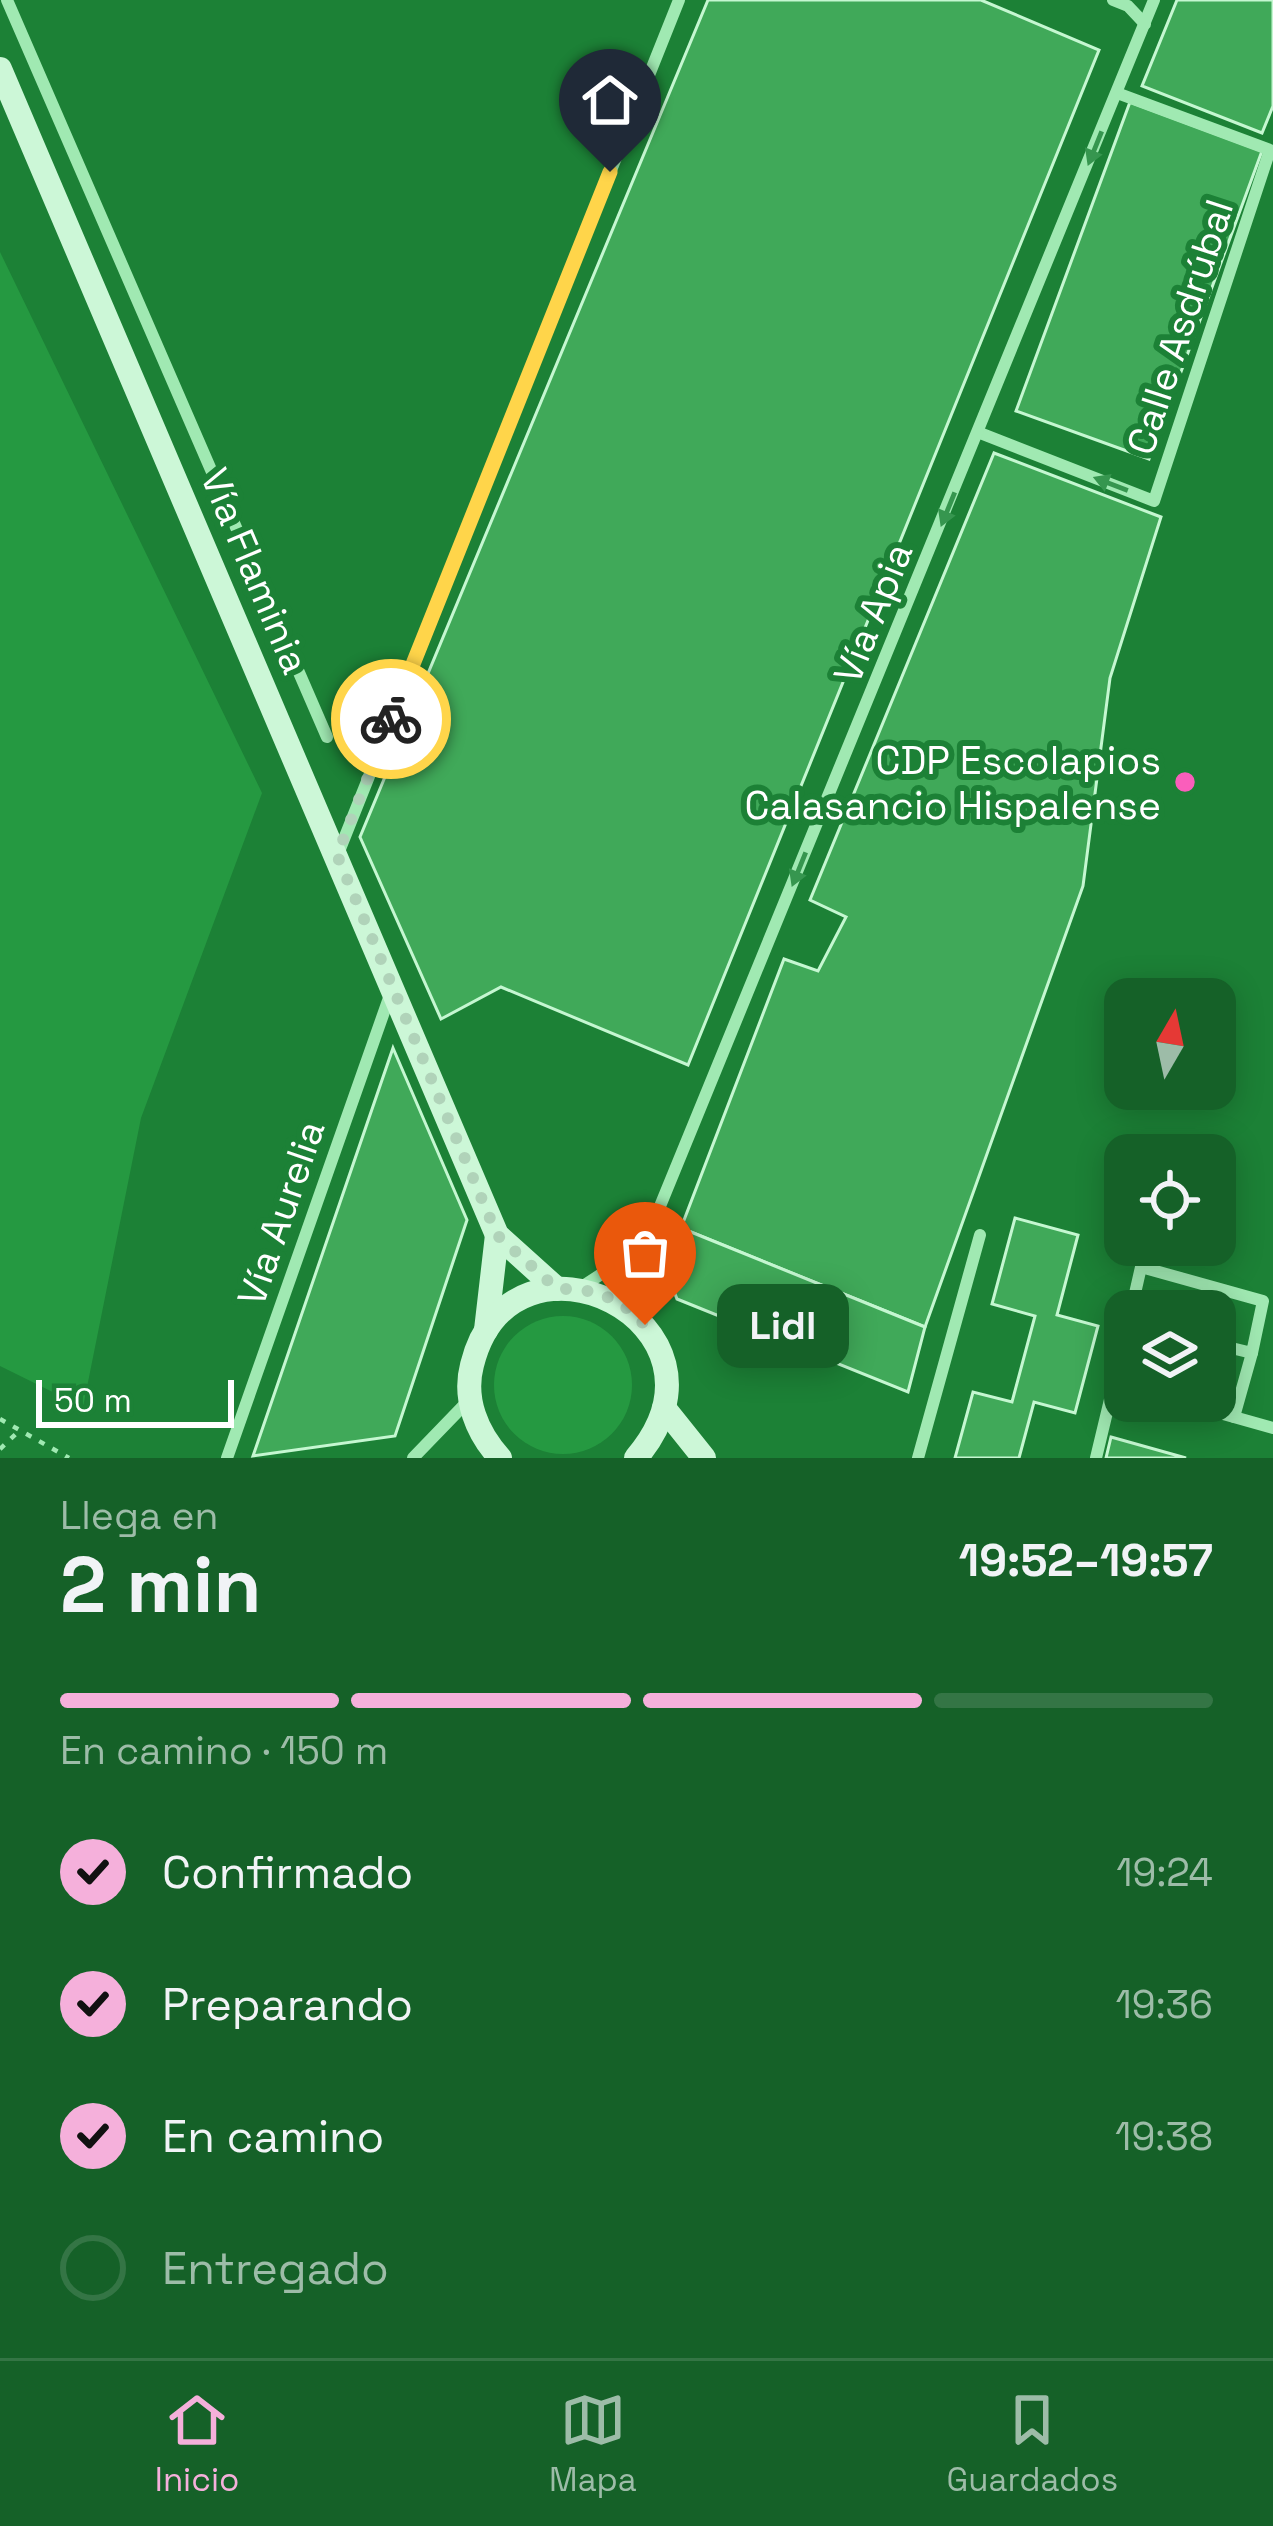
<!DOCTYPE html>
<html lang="es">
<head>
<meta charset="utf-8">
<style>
  :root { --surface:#156128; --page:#1e6730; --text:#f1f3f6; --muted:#9dbca8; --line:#347545; --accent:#f5b0db }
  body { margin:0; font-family:"Space Grotesk",sans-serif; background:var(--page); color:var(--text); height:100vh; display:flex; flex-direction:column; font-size:45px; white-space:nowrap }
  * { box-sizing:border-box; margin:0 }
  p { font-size:39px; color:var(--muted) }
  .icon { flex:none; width:66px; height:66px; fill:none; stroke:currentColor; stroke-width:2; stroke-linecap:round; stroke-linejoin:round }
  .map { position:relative; height:1458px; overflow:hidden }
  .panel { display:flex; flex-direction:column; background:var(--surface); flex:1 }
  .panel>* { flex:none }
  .needle { width:78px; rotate:9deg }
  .controls { position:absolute; left:1104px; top:978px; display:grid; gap:24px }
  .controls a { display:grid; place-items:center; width:132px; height:132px; border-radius:24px; background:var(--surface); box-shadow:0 6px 30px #0003; font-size:60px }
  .scale { position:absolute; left:36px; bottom:30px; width:198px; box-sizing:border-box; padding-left:12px; border:6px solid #fff; border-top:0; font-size:33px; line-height:42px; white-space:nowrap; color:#fff; -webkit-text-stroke:9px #1c8136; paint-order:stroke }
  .pin { position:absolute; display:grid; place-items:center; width:102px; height:102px; color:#fff; margin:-123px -51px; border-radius:50% 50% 50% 0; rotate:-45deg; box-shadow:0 0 12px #0007 }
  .pin .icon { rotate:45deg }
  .courier { position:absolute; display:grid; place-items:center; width:120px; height:120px; margin:-60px; border:9px solid #ffd54a; border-radius:50%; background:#fff; color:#222; box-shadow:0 3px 15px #0007 }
  .bubble { position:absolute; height:84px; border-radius:24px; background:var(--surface); box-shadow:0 6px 30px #0003; font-size:39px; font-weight:800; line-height:84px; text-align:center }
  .overview em { font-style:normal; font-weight:800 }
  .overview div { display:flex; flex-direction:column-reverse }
  .overview { display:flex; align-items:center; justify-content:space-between; height:204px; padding:0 60px }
  h1 { font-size:78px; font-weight:800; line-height:90px }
  .bar { display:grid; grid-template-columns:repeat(4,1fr); gap:18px 12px; align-content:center; height:144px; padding:0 60px }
  .bar i { height:15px; border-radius:9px; background:var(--line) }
  .bar .on { background:var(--accent) }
  .bar p { grid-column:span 4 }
  ol { padding:0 60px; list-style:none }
  li { display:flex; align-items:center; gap:36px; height:132px }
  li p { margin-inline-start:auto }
  li .icon { padding:12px; border-radius:50%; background:var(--accent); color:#111; stroke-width:4 }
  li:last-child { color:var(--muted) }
  li i { width:66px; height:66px; border:6px solid var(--line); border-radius:50% }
  .tabs { display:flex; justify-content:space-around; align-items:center; height:168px; border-top:3px solid var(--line); background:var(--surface); font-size:33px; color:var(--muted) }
  .tabs a { display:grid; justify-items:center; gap:6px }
  .tabs .on { color:var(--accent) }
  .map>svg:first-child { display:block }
  .green { fill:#259941 }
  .building { fill:#40a959; stroke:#c5f7d1; stroke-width:3 }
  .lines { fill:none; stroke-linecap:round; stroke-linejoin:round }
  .path { stroke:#a0e9b2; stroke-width:4.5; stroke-dasharray:6 9; stroke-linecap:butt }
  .street { stroke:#a0e9b2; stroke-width:12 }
  .secondary { stroke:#ccf7d7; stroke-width:24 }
  .oneway { fill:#36964f }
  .done { stroke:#b0d3b9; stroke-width:12; stroke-dasharray:0 21.6 }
  .route { stroke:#ffd54a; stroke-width:15 }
  .poi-dot { fill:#fa5ebb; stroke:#1c8136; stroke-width:4.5 }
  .labels { text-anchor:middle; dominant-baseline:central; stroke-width:12; stroke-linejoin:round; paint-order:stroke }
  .street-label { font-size:39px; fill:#fff; stroke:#1c8136 }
  .poi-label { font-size:39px; fill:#fff; stroke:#1c8136; text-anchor:end }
</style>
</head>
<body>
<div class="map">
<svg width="1273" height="1458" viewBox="0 0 1273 1458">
  <rect width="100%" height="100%" fill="#1c8136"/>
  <g class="green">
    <path d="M0,252L262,793L141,1118L83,1407L0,1366Z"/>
    <circle cx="563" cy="1385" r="69"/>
  </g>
  <g class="building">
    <path d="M708,0H981L1099,50L688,1065L501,987L441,1019L360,837Z"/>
    <path d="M1177,0H1273V106L1262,133L1142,86Z"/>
    <path d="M1130,102L1262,151L1149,459L1016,411Z"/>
    <path d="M994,453L1161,517L1110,678L1083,886L925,1327L681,1228L784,959L818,971L846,917L810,900Z"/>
    <path d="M393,1048L467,1220L395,1436L253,1456Z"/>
    <path d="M1015,1218L1078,1235L1057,1315L1098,1326L1075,1413L1034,1402L1019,1458H955L973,1392L1012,1402L1035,1316L992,1304Z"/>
    <path d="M681,1228L925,1327L908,1392L677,1299L667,1273Z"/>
    <path d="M1111,1437L1186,1458H1106Z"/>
  </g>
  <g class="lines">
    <g class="path">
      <path d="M0,1419L69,1458"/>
      <path d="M0,1449L21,1429"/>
    </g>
    <g class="street">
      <path d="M7,0L327,737"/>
      <path d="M1113,0L1128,6L1145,24"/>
      <path d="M980,433L1154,501L1270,150L1117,93"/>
      <path d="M338,854L679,0"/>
      <path d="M580,1288L623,1260L656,1216L1154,0"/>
      <path d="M1131,1311L1141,1267L1263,1301L1252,1353L1215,1344"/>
      <path d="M1125,1337L1114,1383L1125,1386"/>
      <path d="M1177,1401L1273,1428"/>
      <path d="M1234,1417L1252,1353"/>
      <path d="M227,1458L390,995"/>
      <path d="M413,1458L469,1400"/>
      <path d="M918,1458L980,1235"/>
      <path d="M1096,1458L1114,1383"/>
    </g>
    <g class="secondary">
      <path d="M0,69L497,1235L557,1289"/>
      <path d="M486,1330L497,1235"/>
      <path d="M664,1408L704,1458"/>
      <path d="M500,1458C477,1433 463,1399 472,1365C511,1207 751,1323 636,1458"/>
    </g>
  </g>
  <defs><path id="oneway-solid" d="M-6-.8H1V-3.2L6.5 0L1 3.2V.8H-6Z" transform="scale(3)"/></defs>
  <g class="oneway">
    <use href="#oneway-solid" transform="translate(1095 148) rotate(112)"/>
    <use href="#oneway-solid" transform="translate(1111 484) rotate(-159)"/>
    <use href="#oneway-solid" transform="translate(948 509) rotate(112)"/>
    <use href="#oneway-solid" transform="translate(799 869) rotate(112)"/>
  </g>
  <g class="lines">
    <path class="done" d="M391,719L337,855L497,1235L556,1288L598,1292L624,1306L645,1325"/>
    <path class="route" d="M391,719L610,172"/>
  </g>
  <circle class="poi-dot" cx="1185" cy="782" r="12"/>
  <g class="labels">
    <g class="street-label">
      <text transform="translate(1180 327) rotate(-72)">Calle Asdrúbal</text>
      <text transform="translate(255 571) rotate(67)">Vía Flaminia</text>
      <text transform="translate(873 613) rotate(-68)">Vía Apia</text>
      <text transform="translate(281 1213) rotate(-71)">Vía Aurelia</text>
    </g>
    <g class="poi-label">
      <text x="1161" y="760">CDP Escolapios<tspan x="1161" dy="45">Calasancio Hispalense</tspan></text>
    </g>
  </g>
</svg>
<div class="controls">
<a><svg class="needle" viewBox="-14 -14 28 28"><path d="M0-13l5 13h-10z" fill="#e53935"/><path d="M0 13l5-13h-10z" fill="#9dbca8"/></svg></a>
<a><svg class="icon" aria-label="locate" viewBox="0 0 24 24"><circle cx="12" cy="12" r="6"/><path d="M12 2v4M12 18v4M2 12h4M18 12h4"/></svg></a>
<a><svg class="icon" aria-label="layers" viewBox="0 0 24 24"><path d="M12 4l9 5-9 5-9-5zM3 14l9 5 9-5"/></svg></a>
</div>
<div class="scale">50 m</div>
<div class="pin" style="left:645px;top:1325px;background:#ea580c"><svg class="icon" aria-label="bag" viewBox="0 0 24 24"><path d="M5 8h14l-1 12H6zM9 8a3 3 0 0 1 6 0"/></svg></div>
<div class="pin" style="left:610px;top:172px;background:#1f2937"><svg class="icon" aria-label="home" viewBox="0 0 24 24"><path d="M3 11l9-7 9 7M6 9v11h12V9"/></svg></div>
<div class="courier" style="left:391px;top:719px"><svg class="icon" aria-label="bike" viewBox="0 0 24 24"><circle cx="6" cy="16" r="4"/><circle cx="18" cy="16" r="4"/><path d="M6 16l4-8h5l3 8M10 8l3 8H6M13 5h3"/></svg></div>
<div class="bubble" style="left:717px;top:1284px;width:132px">Lidl</div>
</div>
<section class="panel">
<div class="overview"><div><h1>2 min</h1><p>Llega en</p></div><em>19:52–19:57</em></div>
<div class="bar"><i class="on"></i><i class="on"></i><i class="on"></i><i></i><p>En camino · 150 m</p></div>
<ol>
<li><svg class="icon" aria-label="check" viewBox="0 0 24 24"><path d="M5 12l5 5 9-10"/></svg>Confirmado<p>19:24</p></li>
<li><svg class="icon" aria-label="check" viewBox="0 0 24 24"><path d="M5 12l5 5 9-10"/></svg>Preparando<p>19:36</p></li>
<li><svg class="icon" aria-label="check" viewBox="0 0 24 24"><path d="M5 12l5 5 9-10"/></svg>En camino<p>19:38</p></li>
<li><i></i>Entregado</li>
</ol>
</section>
<nav class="tabs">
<a class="on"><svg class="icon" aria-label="home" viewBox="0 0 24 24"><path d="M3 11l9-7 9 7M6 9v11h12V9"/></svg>Inicio</a>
<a><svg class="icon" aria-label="map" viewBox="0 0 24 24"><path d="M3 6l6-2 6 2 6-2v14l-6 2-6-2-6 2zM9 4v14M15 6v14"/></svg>Mapa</a>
<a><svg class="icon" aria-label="saved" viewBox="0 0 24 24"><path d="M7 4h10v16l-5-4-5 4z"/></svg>Guardados</a>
</nav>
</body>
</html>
